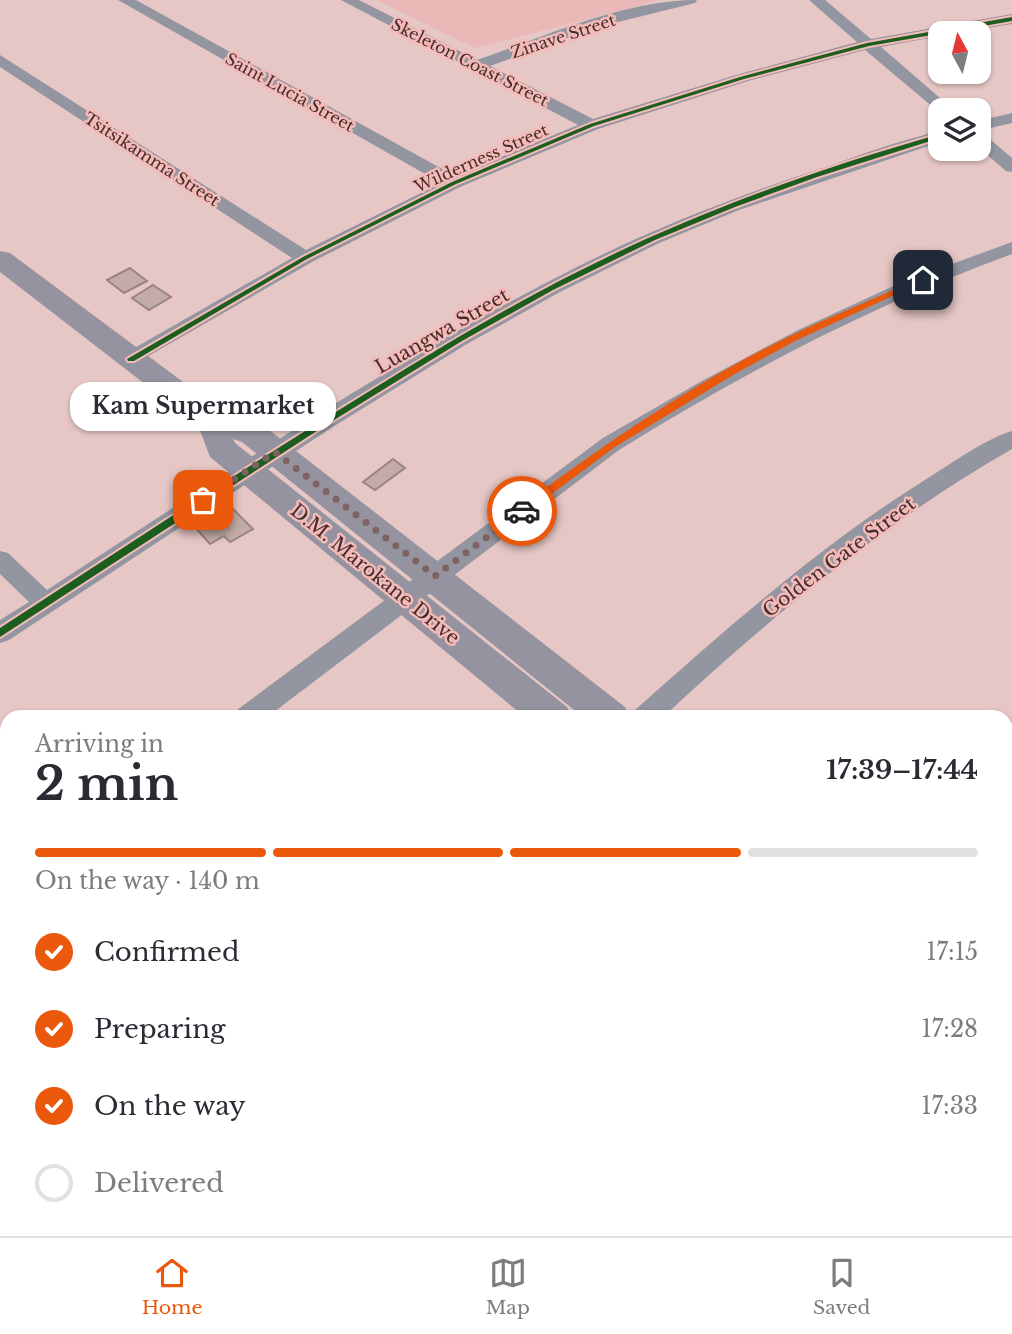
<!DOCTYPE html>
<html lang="en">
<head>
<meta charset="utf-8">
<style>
  :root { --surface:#fff; --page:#f7f7f7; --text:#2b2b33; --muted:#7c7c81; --line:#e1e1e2; --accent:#ea580c }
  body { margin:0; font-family:"Libre Baskerville",serif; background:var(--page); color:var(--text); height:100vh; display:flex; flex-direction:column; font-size:26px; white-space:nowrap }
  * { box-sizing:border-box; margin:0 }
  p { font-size:23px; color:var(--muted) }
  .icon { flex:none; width:38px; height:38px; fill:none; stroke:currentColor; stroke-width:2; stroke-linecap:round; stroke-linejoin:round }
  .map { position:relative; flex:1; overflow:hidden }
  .side { position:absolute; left:0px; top:710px; width:1013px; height:527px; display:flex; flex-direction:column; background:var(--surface); border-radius:21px 21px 0 0; box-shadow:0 2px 5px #0004 }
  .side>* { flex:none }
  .needle { width:46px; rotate:353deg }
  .fabs { position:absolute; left:928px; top:21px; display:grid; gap:14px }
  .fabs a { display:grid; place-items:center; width:63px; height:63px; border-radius:14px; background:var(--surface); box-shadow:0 2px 5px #0004; font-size:35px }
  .pin { position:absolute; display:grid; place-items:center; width:60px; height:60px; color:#fff; margin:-30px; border-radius:14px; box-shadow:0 4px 10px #0006 }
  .courier { position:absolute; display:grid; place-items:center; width:70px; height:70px; margin:-35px; border:5px solid #ea580c; border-radius:50%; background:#fff; color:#222; box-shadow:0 2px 9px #0007 }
  .bubble { position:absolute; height:49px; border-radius:21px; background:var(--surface); box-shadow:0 2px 5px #0004; font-size:23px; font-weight:700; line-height:49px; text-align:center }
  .headline em { font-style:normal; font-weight:700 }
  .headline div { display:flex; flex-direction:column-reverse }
  .headline { display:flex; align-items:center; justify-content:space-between; height:119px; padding:0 35px }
  h1 { font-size:46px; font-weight:700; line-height:52px }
  .bar { display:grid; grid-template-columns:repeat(4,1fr); gap:10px 7px; align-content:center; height:84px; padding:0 35px }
  .bar i { height:9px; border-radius:5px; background:var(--line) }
  .bar .current { background:var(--accent) }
  .bar p { grid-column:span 4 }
  ol { padding:0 35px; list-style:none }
  li { display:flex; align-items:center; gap:21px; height:77px }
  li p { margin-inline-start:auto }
  li .icon { padding:7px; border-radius:50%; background:var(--accent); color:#fff; stroke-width:4 }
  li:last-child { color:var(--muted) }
  li i { width:38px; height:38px; border:4px solid var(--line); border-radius:50% }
  .menu { display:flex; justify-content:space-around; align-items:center; height:98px; border-top:2px solid var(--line); background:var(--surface); font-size:19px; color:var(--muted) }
  .menu a { display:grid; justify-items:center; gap:4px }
  .menu .current { color:var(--accent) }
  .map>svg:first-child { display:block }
  .built { fill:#eab8b6 }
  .building { fill:#c3aca7; stroke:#9b8480; stroke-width:2 }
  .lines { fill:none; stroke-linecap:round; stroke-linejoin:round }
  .street { fill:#9395a0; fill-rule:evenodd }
  .secondary { fill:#95939f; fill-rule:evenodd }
  .primary { fill:#9a95a0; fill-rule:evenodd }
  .cycleway-casing { stroke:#f4bab7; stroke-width:4 }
  .cycleway { fill:#1b5e20; fill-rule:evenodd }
  .route { fill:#ea580c }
  .done { stroke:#7d6462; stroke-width:7; stroke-dasharray:0 12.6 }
  .labels { text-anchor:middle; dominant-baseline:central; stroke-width:5; stroke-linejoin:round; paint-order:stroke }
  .far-street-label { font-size:16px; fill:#442e2d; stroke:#f4bab7 }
  .street-label { font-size:19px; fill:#442e2d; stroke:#f4bab7 }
</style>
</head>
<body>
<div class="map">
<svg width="1012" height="1236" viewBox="0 0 1012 1236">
  <rect width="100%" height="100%" fill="#e6c7c5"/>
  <path class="built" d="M376,0H660L475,48Z"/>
  <g class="building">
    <path d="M130,268L147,281L124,293L107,280Z"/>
    <path d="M153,285L171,297L149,310L132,298Z"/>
    <path d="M393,459L405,468L375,490L363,482Z"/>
    <path d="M230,506L253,529L230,542L224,536L210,544L194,526Z"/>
  </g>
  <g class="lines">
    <g class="street">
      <path d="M118,0H136L455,176L578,125L341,0H359L477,60C546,36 624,0 697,0L695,3L598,27L490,66L593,119L736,75L857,42L809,0H825L871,39L1012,14V24L957,33H940V36L881,47L954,110H940V113L865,50L748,81L598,129L460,187L312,262L131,366L124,364L121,359L124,354L292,258L0,67V55L306,250L441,183Z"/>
      <path d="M1012,113V123L978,131V121Z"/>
      <path d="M940,131V142L739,210L659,243L558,293L467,344L331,428L9,640L0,643V620L29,602L0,574V551L8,553L47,590C220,478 391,360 575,268C656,227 742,194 829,166C865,153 902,140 940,131Z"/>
      <path d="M978,133L984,134L1012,158V172L1006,171L978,147Z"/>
      <path d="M1012,242V254C873,305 744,372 619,450L266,718H233L237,710L603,438L700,382L798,330L900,283Z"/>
      <path d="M1012,431V449C883,523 771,617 662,718H631L635,710C728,627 822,544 928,478C954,462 983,440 1012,431Z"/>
      <path d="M7,882V913L0,916V885Z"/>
      <path d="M60,1230H98L96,1236H58Z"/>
    </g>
    <path class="secondary" d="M0,251L10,253L222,411L264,426L625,707L630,718H584L242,442L233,439L235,443L567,707L572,718H526L210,457L198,425L0,272Z"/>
    <g class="primary">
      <path d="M1012,821V865L1006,867V823Z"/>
      <path d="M694,1230H748L745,1236H691Z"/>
      <path d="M784,1230H838L836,1236H782Z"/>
    </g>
    <g class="cycleway-casing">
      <g id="cycleway">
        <path d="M1012,17V21L869,46L744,79L594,126L456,184L307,259L134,361H128L127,359L303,257L452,182L590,124L740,77L867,43Z"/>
        <path d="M940,134V138L817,177L735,207L655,240L553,290L462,341L326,425L0,637V628C115,553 230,477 347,405C423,358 499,311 579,271C694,213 817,169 940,134Z"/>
      </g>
    </g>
    <use href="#cycleway" class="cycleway"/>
  </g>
  <path class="route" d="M920,278L927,280L795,341L733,375L615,447L526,513H519V508C604,444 692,384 788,337C831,316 876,298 920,278Z"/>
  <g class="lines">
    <path class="done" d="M203,500L275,452L435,576L522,511"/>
  </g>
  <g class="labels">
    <g class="far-street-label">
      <text transform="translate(563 36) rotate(-18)">Zinave Street</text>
      <text transform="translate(470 62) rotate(27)">Skeleton Coast Street</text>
      <text transform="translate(290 92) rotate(29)">Saint Lucia Street</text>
      <text transform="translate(481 158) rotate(-24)">Wilderness Street</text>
      <text transform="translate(152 159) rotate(33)">Tsitsikamma Street</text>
    </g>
    <g class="street-label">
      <text transform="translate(442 331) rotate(-30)">Luangwa Street</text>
      <text transform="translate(839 557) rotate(-37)">Golden Gate Street</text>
      <text transform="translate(375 574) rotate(39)">D.M. Marokane Drive</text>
    </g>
  </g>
</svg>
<div class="fabs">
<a><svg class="needle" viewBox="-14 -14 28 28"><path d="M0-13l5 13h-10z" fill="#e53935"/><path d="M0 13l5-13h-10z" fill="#7c7c81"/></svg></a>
<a><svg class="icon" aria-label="layers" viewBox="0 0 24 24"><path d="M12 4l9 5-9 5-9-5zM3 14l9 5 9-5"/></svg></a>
</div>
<div class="pin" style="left:203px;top:500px;background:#ea580c"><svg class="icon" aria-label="bag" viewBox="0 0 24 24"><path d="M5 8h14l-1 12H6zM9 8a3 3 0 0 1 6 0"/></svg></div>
<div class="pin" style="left:923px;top:280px;background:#1f2937"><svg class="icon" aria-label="home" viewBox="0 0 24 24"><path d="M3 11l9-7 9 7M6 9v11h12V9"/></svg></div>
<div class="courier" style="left:522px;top:511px"><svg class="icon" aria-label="car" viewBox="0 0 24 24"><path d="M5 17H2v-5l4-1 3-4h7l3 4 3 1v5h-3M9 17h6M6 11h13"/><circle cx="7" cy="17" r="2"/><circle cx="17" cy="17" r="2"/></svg></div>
<div class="bubble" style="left:70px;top:382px;width:266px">Kam Supermarket</div>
<section class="side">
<div class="headline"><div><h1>2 min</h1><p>Arriving in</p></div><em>17:39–17:44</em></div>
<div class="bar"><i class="current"></i><i class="current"></i><i class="current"></i><i></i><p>On the way · 140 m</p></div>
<ol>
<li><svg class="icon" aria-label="check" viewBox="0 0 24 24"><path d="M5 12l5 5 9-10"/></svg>Confirmed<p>17:15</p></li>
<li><svg class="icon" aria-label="check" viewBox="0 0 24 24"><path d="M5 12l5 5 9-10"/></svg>Preparing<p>17:28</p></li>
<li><svg class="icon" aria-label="check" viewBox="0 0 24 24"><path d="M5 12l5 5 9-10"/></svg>On the way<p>17:33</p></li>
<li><i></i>Delivered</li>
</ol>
</section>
</div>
<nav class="menu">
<a class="current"><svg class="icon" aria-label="home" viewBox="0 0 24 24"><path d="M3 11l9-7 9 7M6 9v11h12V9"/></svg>Home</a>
<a><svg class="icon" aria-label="map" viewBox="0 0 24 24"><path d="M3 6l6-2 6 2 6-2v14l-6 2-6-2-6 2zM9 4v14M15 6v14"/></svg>Map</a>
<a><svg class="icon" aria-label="saved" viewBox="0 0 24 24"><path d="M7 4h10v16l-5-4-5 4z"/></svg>Saved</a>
</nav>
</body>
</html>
